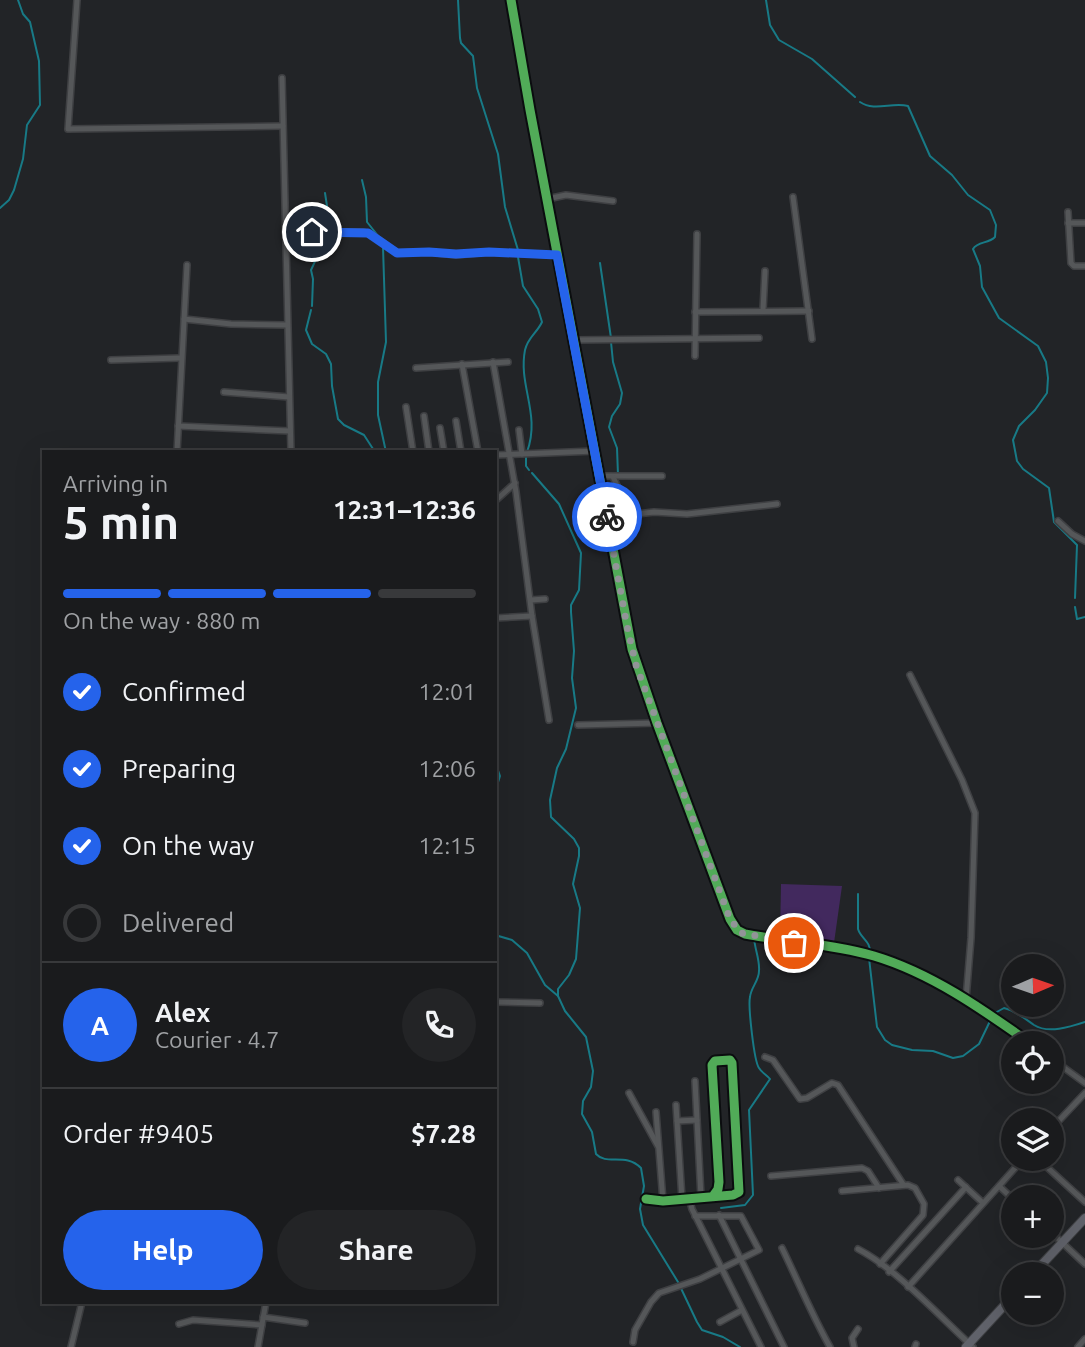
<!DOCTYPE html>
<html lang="en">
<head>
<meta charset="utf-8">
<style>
  :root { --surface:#1a1b1d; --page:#232426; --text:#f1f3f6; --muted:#9fa1a4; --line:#38393b; --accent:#2563eb }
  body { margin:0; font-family:Ubuntu,sans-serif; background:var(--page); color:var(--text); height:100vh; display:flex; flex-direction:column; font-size:26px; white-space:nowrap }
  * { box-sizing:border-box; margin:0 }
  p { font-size:23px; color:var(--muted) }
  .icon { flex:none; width:38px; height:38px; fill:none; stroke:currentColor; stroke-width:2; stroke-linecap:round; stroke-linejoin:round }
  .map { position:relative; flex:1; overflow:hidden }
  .side { position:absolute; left:42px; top:450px; width:455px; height:854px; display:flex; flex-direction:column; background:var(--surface); border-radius:0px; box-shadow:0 7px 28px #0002,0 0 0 2px var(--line) }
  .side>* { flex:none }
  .needle { width:46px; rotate:88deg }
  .controls { position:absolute; left:1001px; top:954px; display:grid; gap:14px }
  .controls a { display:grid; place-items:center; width:63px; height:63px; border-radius:50%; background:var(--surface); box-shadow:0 7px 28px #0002,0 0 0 2px var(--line); font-size:35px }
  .pin { position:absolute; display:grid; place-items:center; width:60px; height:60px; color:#fff; margin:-30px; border:4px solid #fff; border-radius:50%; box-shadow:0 2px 7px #0007 }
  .courier { position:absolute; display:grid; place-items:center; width:70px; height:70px; margin:-35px; border:5px solid #2563eb; border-radius:50%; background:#fff; color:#222; box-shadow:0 2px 9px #0007 }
  .overview em { font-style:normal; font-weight:600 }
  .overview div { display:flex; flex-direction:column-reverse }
  .overview { display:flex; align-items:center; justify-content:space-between; height:119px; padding:0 21px }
  h1 { font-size:46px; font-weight:600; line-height:52px }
  .bar { display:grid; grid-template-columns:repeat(4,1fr); gap:10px 7px; align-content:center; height:84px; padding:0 21px }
  .bar i { height:9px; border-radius:5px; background:var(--line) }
  .bar .current { background:var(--accent) }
  .bar p { grid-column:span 4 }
  .line { display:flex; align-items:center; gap:18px; padding:0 21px; border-top:2px solid var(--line) }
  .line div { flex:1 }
  .round { display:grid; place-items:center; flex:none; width:74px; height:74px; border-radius:37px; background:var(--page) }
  ol { padding:0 21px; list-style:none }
  li { display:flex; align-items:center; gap:21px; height:77px }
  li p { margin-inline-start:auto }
  li .icon { padding:7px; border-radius:50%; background:var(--accent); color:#fff; stroke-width:4 }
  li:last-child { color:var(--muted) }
  li i { width:38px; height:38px; border:4px solid var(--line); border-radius:50% }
  .button { display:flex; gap:14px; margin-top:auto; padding:14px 21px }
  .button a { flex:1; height:80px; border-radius:42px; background:var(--accent); color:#fff; font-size:28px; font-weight:600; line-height:80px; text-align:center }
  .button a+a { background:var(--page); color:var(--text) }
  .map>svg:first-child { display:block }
  .green { fill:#42295e }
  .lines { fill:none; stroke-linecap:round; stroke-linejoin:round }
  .stream { stroke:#187a86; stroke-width:2 }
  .minor-casing { stroke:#3f4043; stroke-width:8 }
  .highway-casing { stroke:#3f4043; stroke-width:10 }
  .minor { stroke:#555759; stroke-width:5 }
  .highway { stroke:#60626a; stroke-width:8 }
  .cycleway-casing { stroke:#0b0d0f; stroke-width:13 }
  .cycleway { stroke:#51ab58; stroke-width:9 }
  .done { stroke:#929498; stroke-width:7; stroke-dasharray:0 12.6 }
  .route { stroke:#2563eb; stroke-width:9 }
</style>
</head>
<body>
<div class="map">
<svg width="1085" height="1347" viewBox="0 0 1085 1347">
  <rect width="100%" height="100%" fill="#222427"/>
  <path class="green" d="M781,884L842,886L834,943L780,938Z"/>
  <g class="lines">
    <g class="stream">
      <path d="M458,0L460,38L461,43L473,56L477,88L498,154L505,207L518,250"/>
      <path d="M766,0L770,25L779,40L812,59L855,97"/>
      <path d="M860,102C875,112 891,102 908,106L930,156L952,175L968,195L990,210L996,225L995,237C988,244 978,241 973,249L980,266L982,287L999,318L1038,346L1046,362L1048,378L1047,393L1035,410L1019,426L1013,440L1017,461L1023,469L1049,488L1054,522L1077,545L1075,598"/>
      <path d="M362,180L366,197L367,222L379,237"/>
      <path d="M0,208L9,200L14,190L23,159L27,125L40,105L39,61L30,22L23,14L18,0"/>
      <path d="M320,229L327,206L325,193"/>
      <path d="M383,247L386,342L378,382V415L386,452"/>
      <path d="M518,257L523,286L538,309L542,322C537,333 528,337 525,350C518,386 541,414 527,452"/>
      <path d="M600,263L611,338"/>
      <path d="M312,306L313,279L311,270L318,255L316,244L320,235"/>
      <path d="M311,310L306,330L312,344L326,354L331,364L332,386L338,419L344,425L364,435L375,452"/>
      <path d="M611,342L613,362L622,393L620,404L612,416L609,427L617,448L618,475"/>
      <path d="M526,457V466L529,470"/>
      <path d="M532,473L559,504L581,553L579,590L571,605V612L574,651L572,678L576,708L566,749L557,768L550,800L551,817L574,839L579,848V856L573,884L580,908L576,959L569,975L558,989V996"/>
      <path d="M610,519V501L615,487"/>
      <path d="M1075,607L1077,619L1085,617"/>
      <path d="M495,762L500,776L495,792"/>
      <path d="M858,894V929C861,939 871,941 870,953"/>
      <path d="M495,935L512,940L527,953L545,985L558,996L565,1011L586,1037L593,1071L591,1087L583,1101L582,1114L592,1132L596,1154C607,1166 625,1152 641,1168L644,1186L640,1209L643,1225L678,1282L697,1322L702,1330L723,1337L740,1347"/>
      <path d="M869,958L877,1027L885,1040L892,1045L912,1050L933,1051L953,1058L963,1056L979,1044L991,1019"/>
      <path d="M995,1013L1004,1008C1016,1011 1024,1018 1034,1025C1048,1034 1070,1027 1085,1022"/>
      <path d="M721,1208L745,1205L753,1195L749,1110L770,1079C767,1075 762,1073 759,1068C754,1061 748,1006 750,997C751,987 759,981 759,971C760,960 755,950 754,938"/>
    </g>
    <g class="minor-casing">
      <g id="minor">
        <path d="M77,0L68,129L283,126"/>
        <path d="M511,0L530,110L632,649L657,723L730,919L737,930L745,934C788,942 833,944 874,956C931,973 982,1009 1030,1043"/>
        <path d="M282,78L291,452"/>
        <path d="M793,197L812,339"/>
        <path d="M547,199L566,195L613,201"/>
        <path d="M1068,212L1071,263L1074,266H1085"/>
        <path d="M1068,223H1085"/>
        <path d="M285,232H363L372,235L397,253L429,252L456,255L489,252L557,255"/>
        <path d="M763,310L765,271"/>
        <path d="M695,312L809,311"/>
        <path d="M184,319L231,324L287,325"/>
        <path d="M574,340L759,338"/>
        <path d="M695,356L697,234"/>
        <path d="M111,360L180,358"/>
        <path d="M493,362L516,492L532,616L549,720"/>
        <path d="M462,364L478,452"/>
        <path d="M416,368L508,362"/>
        <path d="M224,392L289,397"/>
        <path d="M406,407L413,452"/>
        <path d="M424,416L429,452"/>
        <path d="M456,421L461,452"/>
        <path d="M178,426L290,431"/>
        <path d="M440,428L444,452"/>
        <path d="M519,430L522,454"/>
        <path d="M177,452L187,265"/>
        <path d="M495,455L595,451"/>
        <path d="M600,476H662"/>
        <path d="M613,477L625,502L637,514L654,512L687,514L777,504"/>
        <path d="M495,501L515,483"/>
        <path d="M1058,521L1072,534L1085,541"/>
        <path d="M531,600L545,599"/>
        <path d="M495,618L532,616"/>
        <path d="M910,675L962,780L975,813L971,938L966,999"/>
        <path d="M578,725L657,723"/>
        <path d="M495,1002L540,1003"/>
        <path d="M765,1057L773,1060L800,1099L807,1098L832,1083L838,1085L903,1184"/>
        <path d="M1052,1059L1085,1083"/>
        <path d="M695,1081L701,1197"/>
        <path d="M629,1093L658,1146"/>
        <path d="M676,1105L682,1199"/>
        <path d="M656,1112L663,1201"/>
        <path d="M677,1121L697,1120"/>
        <path d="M1052,1128L1085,1093"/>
        <path d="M1037,1158L1085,1202"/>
        <path d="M771,1176L862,1168L868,1171L879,1188"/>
        <path d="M958,1180L983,1203"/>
        <path d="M999,1186L1013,1199"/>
        <path d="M842,1191L908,1185L915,1188L924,1204L923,1215L880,1264"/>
        <path d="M689,1198L692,1209L761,1347"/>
        <path d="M646,1199L663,1201L733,1195L739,1192L732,1063L730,1060L715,1061L712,1065L719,1182L718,1189L713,1196"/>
        <path d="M719,1215L784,1347"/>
        <path d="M1052,1233L1085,1264"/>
        <path d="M782,1248C798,1281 812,1315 830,1347"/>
        <path d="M858,1249C898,1270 939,1316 973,1347"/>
        <path d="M889,1272L966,1187"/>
        <path d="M908,1287L1024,1158"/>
        <path d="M263,1317L305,1323"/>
        <path d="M720,1322L742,1310"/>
        <path d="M179,1324L193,1320L262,1325"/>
        <path d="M633,1342L635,1330L651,1302L659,1293L700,1279L759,1250L741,1216H695"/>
        <path d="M71,1347L82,1302"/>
        <path d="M258,1347L266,1302"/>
        <path d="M854,1347L852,1338L858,1329"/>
        <path d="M915,1347L916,1344"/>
        <path d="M1078,1347L1085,1339"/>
      </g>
    </g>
    <g class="highway-casing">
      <g id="highway">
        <path d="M1033,1274L1085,1218"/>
        <path d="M966,1347L1013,1296"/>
      </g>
    </g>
    <use href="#minor" class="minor"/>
    <use href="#highway" class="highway"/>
    <g class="cycleway-casing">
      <g id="cycleway">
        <path d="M511,0L530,110L632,649L657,723L730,919L737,930L745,934C788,942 833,944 874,956C931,973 982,1009 1030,1043"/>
        <path d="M646,1199L663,1201L733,1195L739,1192L732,1063L730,1060L715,1061L712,1065L719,1182L718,1189L713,1196"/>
      </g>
    </g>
    <use href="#cycleway" class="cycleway"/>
  </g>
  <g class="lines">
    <path class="done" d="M607,517L627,626L636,665L730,919L741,933L794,943"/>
    <path class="route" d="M312,232L368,233L397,253L429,252L456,254L489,252L557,255L607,517"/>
  </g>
</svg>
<div class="controls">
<a><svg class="needle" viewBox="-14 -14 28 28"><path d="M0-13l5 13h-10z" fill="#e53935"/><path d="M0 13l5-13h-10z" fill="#9fa1a4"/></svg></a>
<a><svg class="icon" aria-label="locate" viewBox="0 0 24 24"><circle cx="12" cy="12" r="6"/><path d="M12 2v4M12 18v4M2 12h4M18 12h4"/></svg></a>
<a><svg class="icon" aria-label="layers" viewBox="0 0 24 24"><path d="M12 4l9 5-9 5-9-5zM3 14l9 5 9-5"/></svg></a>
<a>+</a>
<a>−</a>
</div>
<div class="pin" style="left:794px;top:943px;background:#ea580c"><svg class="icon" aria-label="bag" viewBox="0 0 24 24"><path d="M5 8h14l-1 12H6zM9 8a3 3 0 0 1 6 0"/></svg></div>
<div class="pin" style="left:312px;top:232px;background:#1f2937"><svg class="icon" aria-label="home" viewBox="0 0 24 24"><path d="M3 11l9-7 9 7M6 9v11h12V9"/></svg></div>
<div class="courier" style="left:607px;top:517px"><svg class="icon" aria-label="bike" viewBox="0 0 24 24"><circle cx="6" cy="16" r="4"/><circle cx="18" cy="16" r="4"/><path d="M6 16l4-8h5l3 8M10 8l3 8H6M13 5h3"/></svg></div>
<section class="side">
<div class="overview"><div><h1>5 min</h1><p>Arriving in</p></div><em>12:31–12:36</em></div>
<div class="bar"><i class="current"></i><i class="current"></i><i class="current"></i><i></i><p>On the way · 880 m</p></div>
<ol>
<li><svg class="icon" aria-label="check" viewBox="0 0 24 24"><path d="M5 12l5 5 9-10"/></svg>Confirmed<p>12:01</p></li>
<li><svg class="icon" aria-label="check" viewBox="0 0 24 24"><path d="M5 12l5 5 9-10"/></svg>Preparing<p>12:06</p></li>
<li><svg class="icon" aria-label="check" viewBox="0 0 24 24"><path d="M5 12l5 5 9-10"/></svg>On the way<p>12:15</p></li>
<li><i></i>Delivered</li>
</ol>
<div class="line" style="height:126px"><b class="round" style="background:var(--accent);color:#fff">A</b><div><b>Alex</b><p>Courier · 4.7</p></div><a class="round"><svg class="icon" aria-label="phone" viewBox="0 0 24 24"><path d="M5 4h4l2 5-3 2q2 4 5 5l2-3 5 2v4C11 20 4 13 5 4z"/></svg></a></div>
<div class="line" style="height:91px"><div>Order #9405</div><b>$7.28</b></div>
<div class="button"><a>Help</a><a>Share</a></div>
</section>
</div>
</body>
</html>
